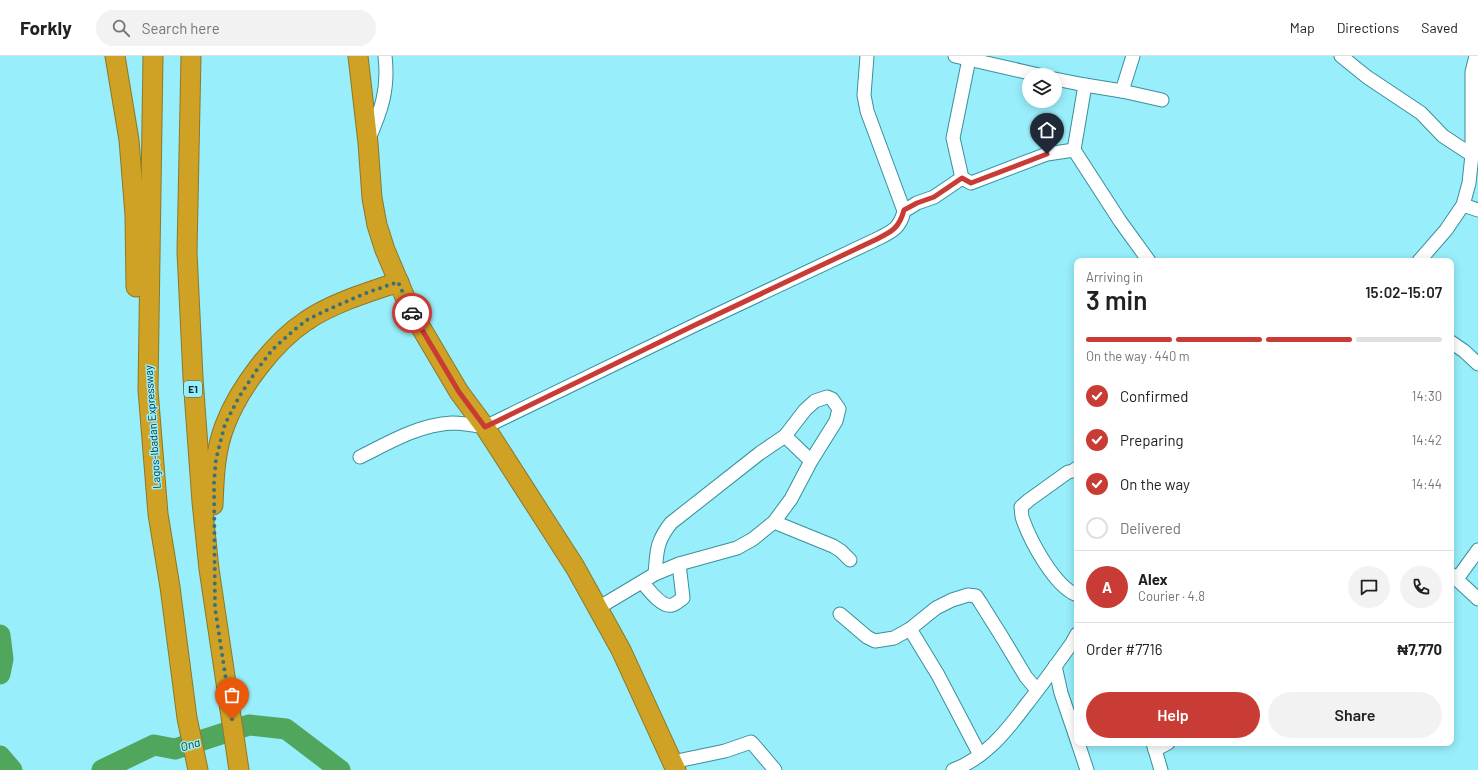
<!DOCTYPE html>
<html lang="en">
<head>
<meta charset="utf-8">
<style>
  :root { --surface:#fff; --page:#f2f2f2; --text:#202124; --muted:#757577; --line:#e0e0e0; --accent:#c93b35 }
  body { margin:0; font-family:Barlow,sans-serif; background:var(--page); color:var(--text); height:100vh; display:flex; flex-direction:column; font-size:15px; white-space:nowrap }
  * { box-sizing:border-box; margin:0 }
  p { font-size:13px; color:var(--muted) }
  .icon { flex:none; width:22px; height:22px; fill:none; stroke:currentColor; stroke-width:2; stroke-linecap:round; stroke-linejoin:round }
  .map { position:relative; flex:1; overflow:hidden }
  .details { position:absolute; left:1074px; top:202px; width:380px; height:488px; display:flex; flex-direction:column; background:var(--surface); border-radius:8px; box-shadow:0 2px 10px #0003 }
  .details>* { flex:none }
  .tools { position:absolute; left:1022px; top:12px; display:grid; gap:8px }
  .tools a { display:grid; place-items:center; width:40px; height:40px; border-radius:50%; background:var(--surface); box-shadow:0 2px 10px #0003; font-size:20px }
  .pin { position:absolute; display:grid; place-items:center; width:34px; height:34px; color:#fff; margin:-41px -17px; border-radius:50% 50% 50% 0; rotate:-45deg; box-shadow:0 0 4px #0007 }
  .pin .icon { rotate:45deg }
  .courier { position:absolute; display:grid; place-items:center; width:40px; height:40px; margin:-20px; border:3px solid #c93b35; border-radius:50%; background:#fff; color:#222; box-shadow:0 1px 5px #0007 }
  .headline em { font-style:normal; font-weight:600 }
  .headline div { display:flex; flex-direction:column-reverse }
  .headline { display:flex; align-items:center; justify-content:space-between; height:68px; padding:0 12px }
  h1 { font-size:26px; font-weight:600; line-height:30px }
  .bar { display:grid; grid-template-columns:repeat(4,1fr); gap:6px 4px; align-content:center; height:48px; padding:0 12px }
  .bar i { height:5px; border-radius:3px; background:var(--line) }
  .bar .active { background:var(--accent) }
  .bar p { grid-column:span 4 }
  .line { display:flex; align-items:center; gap:10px; padding:0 12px; border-top:1px solid var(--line) }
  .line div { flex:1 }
  .round { display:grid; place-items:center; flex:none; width:42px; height:42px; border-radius:21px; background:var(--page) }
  ol { padding:0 12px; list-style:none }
  li { display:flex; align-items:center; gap:12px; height:44px }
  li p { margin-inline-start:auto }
  li .icon { padding:4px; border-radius:50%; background:var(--accent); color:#fff; stroke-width:4 }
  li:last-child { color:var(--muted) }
  li i { width:22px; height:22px; border:2px solid var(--line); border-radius:50% }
  .action { display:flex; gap:8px; margin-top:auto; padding:8px 12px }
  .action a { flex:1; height:46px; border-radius:24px; background:var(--accent); color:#fff; font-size:16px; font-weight:600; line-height:46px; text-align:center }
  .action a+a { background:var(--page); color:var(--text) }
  header { display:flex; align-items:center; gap:24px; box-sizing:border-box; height:56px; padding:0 20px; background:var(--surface); border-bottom:1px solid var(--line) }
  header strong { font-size:19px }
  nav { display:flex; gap:22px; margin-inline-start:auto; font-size:14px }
  .search { width:280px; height:36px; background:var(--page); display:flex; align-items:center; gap:10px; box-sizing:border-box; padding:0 14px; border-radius:22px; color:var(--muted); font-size:15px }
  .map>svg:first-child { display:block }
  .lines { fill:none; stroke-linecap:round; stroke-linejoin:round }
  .river { stroke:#51a65e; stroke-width:21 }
  .minor-casing { stroke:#38909b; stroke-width:15 }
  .highway-casing { stroke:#89792a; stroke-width:21 }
  .minor { stroke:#fff; stroke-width:13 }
  .highway { stroke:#cfa225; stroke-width:19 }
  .done { stroke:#3a7178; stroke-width:4; stroke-dasharray:0 7.2 }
  .route { stroke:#c93b35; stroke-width:5 }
  .labels { text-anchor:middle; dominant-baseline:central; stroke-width:3; stroke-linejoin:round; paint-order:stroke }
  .shield { fill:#98eefa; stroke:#32676e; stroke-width:1 }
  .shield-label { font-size:10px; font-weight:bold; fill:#072d32 }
  .street-label { font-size:11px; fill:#072d32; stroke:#98eefa }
  .water-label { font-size:12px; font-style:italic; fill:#183b1d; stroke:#98eefa }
</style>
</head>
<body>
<header>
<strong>Forkly</strong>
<div class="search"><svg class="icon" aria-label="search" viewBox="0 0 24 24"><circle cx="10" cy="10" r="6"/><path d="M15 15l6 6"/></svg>Search here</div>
<nav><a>Map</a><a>Directions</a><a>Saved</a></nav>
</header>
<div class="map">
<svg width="1478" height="714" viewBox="0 0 1478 714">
  <rect width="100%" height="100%" fill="#98eefa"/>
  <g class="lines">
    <g class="river">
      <path d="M0,579L3,603L0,618"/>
      <path d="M0,700L12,714"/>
      <path d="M102,714L154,689L175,693L249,669L286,673L340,714"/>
    </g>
    <g class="minor-casing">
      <g id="minor">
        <path d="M955,0L1039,19"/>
        <path d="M1341,0L1367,21L1421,57L1443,80L1472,99"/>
        <path d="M969,3L953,82L962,122L971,127L1047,98L1074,94"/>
        <path d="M1055,23L1085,29L1122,35L1162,44"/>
        <path d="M1085,29L1074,94L1120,165L1149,205"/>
        <path d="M1122,35L1133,0"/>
        <path d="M368,85C381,55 389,34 385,0"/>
        <path d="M1463,149L1478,154"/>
        <path d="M904,155L917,147L934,141L962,122"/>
        <path d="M1419,205L1446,174L1463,149L1469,127L1472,99V16L1476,0"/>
        <path d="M1451,286L1464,295L1478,308"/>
        <path d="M785,380L811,405"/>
        <path d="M360,401C390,386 418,369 452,367C463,367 474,369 485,371L697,268L875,184C891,176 900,173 904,155L867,55L864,39L867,0"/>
        <path d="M1077,412L1073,415L1068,416L1029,444L1021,451C1022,456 1021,460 1023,464C1031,486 1055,531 1077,539"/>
        <path d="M774,466L833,490L841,495L850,504"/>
        <path d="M1451,518L1478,543"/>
        <path d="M1457,523L1478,494"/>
        <path d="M642,526C648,533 662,552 672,549C676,548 680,544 683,542L679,508"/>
        <path d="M598,552L655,518L679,508L737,492L753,483L774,466L791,443L811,405L836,365L839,353L832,343L827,341L815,345L805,354L785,380L760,397L671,467C656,486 657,495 655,518"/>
        <path d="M840,558L867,581L875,585L894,582L910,573L936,552L952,544L968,539L976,540L980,546L1002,581L1026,621L1037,634"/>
        <path d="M910,573L938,619L980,699"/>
        <path d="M1055,610L1061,637L1077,684"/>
        <path d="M1078,687L1087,714"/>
        <path d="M1153,687L1161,714"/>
        <path d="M1155,694L1168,687"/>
        <path d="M672,706L725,695L751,686L753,688L775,714"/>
        <path d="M953,714C985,702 1006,676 1026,649C1042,629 1057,608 1072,587L1077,578"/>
      </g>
    </g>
    <g class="highway-casing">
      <g id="highway">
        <path d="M115,0L129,84L135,159L136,231"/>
        <path d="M153,0L148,334L158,458L170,531L187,662L198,714"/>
        <path d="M191,0L187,196L193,322L202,446L209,513L239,714"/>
        <path d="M358,0L368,87L372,142L377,169L385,194L410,253L459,336L485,371L575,511L621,594L676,714"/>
        <path d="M213,449C214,422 215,394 225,369C239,332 274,286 306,265C332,247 369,236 399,226"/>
      </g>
    </g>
    <use href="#minor" class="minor"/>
    <use href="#highway" class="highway"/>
  </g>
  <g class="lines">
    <path class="done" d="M232,663L215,552L214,426L216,403L225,368L239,341L256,315L273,293L294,274L307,264L327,254L366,237L398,226L412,257"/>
    <path class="route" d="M412,257L459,336L485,371L697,268L875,184C891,176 899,173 904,154L917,147L934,141L962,122L971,127L1047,98"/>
  </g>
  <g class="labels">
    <rect class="shield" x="184" y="325" width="18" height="16" rx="3"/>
    <g class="shield-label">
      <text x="193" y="333">E1</text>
    </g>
    <g class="street-label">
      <text transform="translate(152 371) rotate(-94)">Lagos-Ibadan Expressway</text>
    </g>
    <g class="water-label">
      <text transform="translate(190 688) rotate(-18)">Ona</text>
    </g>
  </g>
</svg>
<div class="tools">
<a><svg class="icon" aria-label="layers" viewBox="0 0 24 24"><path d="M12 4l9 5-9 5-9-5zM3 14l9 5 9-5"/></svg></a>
</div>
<div class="pin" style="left:232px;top:663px;background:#ea580c"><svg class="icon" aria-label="bag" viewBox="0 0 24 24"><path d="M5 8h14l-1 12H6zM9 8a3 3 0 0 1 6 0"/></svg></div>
<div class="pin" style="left:1047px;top:98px;background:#1f2937"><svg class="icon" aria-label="home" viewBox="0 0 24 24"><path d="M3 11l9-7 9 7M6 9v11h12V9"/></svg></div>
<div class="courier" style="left:412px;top:257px"><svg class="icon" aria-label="car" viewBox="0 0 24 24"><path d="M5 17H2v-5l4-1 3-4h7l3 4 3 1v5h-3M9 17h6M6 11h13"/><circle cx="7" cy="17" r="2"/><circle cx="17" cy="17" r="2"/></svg></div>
<section class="details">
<div class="headline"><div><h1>3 min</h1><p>Arriving in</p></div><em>15:02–15:07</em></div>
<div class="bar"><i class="active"></i><i class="active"></i><i class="active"></i><i></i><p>On the way · 440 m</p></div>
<ol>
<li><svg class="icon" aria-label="check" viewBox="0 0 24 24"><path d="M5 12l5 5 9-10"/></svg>Confirmed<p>14:30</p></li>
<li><svg class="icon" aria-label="check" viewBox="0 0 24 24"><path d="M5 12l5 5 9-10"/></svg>Preparing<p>14:42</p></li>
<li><svg class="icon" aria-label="check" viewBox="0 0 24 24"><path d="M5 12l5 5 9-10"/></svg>On the way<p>14:44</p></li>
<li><i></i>Delivered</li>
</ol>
<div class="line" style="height:72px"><b class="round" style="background:var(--accent);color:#fff">A</b><div><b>Alex</b><p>Courier · 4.8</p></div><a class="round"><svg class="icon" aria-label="chat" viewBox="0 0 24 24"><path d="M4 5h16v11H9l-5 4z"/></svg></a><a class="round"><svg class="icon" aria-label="phone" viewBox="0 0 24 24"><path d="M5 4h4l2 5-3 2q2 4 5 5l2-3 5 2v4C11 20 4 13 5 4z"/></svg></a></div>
<div class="line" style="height:52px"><div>Order #7716</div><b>₦7,770</b></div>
<div class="action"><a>Help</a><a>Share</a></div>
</section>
</div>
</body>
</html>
